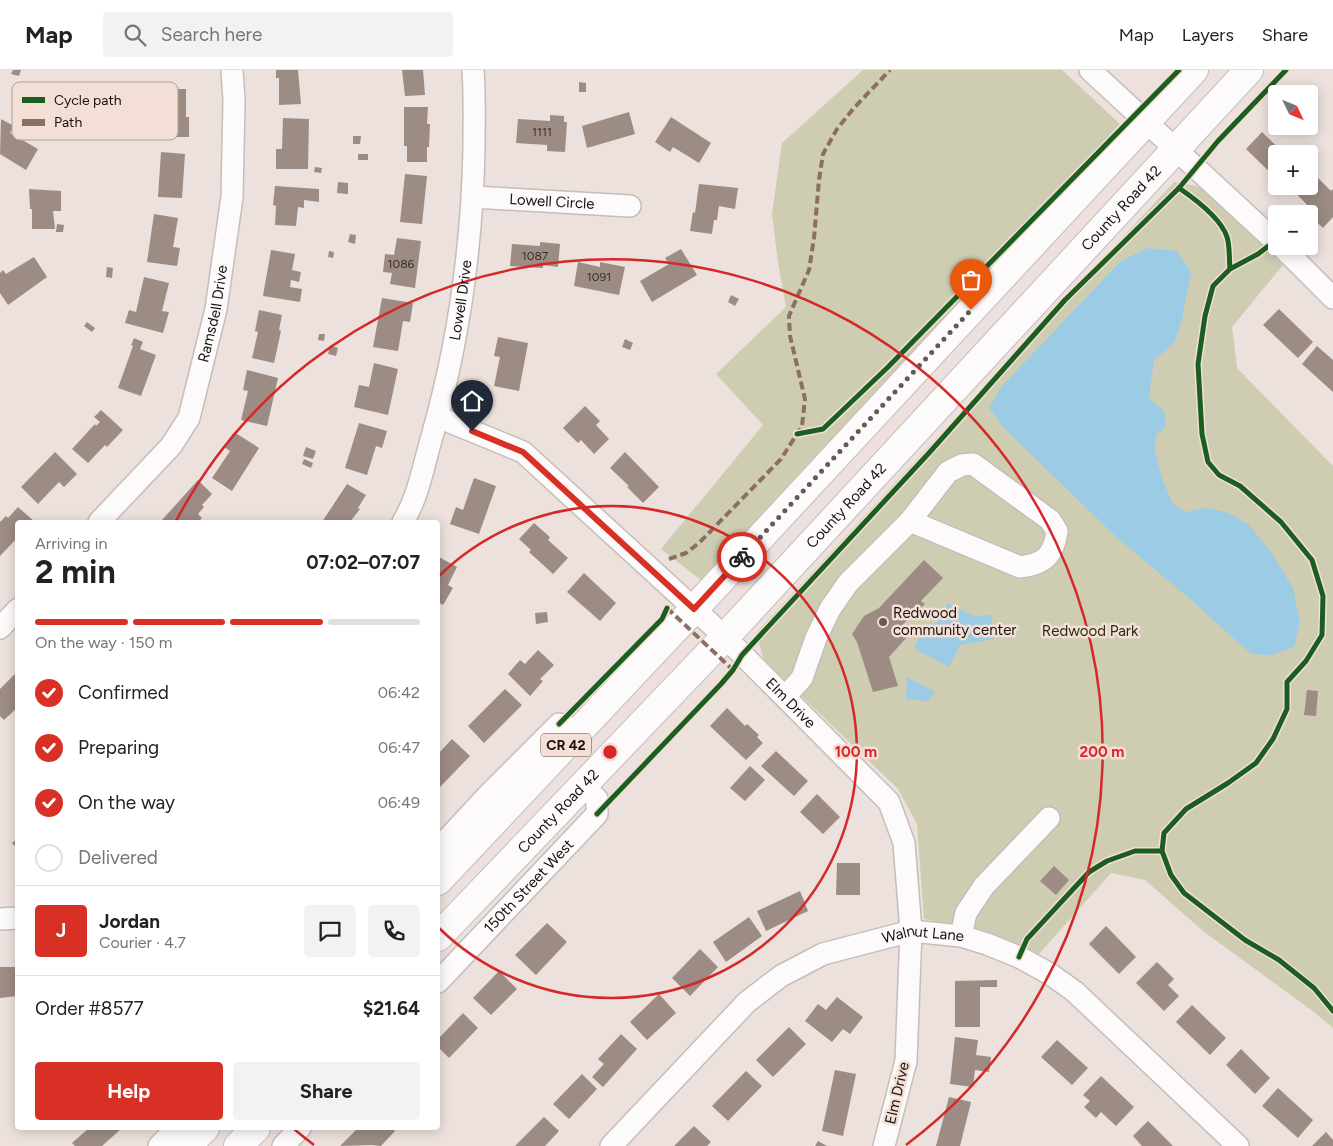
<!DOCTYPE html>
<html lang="en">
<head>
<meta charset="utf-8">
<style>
  :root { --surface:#fff; --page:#f2f2f2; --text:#222; --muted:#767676; --line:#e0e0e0; --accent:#d93025 }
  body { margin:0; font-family:Figtree,sans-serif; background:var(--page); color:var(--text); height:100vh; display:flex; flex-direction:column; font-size:19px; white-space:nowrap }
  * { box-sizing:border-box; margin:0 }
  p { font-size:16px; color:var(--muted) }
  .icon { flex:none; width:28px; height:28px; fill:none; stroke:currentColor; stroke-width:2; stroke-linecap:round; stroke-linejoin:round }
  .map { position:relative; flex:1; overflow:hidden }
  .side { position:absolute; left:15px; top:450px; width:425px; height:610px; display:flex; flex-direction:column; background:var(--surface); border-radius:5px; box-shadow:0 2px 12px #0003 }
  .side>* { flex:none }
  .needle { width:32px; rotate:133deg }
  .controls { position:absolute; left:1268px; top:15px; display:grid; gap:10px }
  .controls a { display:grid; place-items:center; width:50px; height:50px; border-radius:5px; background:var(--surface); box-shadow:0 2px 12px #0003; font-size:25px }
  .pin { position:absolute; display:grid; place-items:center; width:42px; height:42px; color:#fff; margin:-51px -21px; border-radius:50% 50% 50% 0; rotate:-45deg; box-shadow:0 0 5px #0007 }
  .pin .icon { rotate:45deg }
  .courier { position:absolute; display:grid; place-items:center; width:50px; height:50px; margin:-25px; border:4px solid #d93025; border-radius:50%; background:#fff; color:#222; box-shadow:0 1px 6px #0007 }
  .summary em { font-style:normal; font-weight:700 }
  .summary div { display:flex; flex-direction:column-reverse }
  .summary { display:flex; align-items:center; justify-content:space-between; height:85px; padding:0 20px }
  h1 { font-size:32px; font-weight:700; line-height:38px }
  .bar { display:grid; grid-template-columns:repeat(4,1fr); gap:8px 5px; align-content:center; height:60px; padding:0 20px }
  .bar i { height:6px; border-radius:4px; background:var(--line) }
  .bar .active { background:var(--accent) }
  .bar p { grid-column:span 4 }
  .line { display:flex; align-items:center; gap:12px; padding:0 20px; border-top:1px solid var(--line) }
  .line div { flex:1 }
  .round { display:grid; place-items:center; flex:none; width:52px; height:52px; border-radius:5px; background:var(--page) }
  ol { padding:0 20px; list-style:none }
  li { display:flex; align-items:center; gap:15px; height:55px }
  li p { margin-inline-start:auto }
  li .icon { padding:5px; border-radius:50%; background:var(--accent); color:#fff; stroke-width:4 }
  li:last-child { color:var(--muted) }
  li i { width:28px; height:28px; border:2px solid var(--line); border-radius:50% }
  .button { display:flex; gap:10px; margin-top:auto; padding:10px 20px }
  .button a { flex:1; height:58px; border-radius:5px; background:var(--accent); color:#fff; font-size:20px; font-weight:700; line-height:58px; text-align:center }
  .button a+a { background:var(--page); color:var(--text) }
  header { display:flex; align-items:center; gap:30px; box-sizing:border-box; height:70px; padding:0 25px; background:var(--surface); border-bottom:1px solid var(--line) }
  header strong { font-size:24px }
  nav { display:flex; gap:28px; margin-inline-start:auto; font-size:18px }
  .search { width:350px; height:45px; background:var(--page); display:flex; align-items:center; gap:12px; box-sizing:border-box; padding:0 18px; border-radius:5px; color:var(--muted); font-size:19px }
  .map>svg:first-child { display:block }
  .green { fill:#cecdb2 }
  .water { fill:#9ccbe6 }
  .building { fill:#9c8c83 }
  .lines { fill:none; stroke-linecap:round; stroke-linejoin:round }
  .minor-casing { stroke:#c6bdb9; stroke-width:24 }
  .highway-casing { stroke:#c6bdb9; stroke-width:30 }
  .minor { stroke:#fcfafa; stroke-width:21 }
  .highway { stroke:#fcfafa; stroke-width:28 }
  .quiet { stroke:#8d6e63; stroke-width:4; stroke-dasharray:8 4; stroke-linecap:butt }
  .cycleway-casing { stroke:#f3dfd5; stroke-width:8 }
  .cycleway { stroke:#1b5e20; stroke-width:5 }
  .done { stroke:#625a56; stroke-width:5; stroke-dasharray:0 9 }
  .route { stroke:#d93025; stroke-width:6 }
  .ring { fill:none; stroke:#d62828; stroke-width:2.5 }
  .poi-dot { fill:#625a56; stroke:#f3dfd5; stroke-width:2 }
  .labels { text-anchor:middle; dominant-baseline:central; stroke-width:5; stroke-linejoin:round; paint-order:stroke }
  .number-label { font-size:12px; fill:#39302b }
  .shield { fill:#f3dfd5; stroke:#5a4f4a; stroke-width:1 }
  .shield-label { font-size:14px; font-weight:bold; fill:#18110e }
  .street-label { font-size:15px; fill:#18110e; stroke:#f3dfd5 }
  .poi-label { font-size:15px; fill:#18110e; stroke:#f3dfd5; text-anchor:start }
  .park-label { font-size:15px; fill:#292d0e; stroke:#f3dfd5 }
  .key { fill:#f3dfd5; stroke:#b1a199; stroke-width:1 }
  .key-label { font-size:14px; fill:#18110e }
  .centre { fill:#d62828; stroke:#f3dfd5; stroke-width:2.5 }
  .ring-label { font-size:15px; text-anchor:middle; font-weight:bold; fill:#d62828; stroke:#f3dfd5; stroke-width:5; stroke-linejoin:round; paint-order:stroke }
</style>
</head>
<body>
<header>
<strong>Map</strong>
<div class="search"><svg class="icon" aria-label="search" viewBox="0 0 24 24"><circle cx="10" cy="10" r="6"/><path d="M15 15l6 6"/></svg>Search here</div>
<nav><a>Map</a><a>Layers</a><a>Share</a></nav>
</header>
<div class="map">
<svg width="1333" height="1076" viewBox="0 0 1333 1076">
  <rect width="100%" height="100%" fill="#ece1dc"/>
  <g class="green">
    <path d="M863,0H1062L1120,54L706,514L661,479L763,355L716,304L786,237L778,192L772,144L782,73Z"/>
    <path d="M1174,112L1201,117L1283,195L1232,257L1237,298L1333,396V958L1314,942L1203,861L1145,810L1111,803L1039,884L980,860L924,849L917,754L898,719L764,590L756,563Z"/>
  </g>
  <g class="water">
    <path d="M1148,178L1177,181L1191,202L1182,249L1175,272L1154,290L1149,328L1164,341L1166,357L1156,365L1155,381L1162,408L1173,434L1186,442L1207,438L1229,443L1249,455L1271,482L1293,518L1300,552L1294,577L1272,585L1251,584L1189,528L1116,467L1004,358L989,338L1001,317L1121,191Z"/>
    <path d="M948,533L974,546L991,545L994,569L960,575L949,597L917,580L915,576L918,569L938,551Z"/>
    <path d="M907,607L935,622L928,631L906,629Z"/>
  </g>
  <g class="building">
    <path d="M13,0H21L19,6L11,4Z"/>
    <path d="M276,0H298L301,34L279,35V8H276Z"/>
    <path d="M402,0H423L425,25L405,26Z"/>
    <path d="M579,12L586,13V22H579Z"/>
    <path d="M164,19H186V47H189V67H166Z"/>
    <path d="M404,37H428L427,54H430L429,77H427V92H407V76H404Z"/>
    <path d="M629,42L635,64L587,78L582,56Z"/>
    <path d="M550,45L564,46V52H567L565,82L547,81V75L516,73L518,49L550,51Z"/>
    <path d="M671,47L711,73L699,93L673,77L670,82L655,72Z"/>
    <path d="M283,48L309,49L308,99H276V79H282Z"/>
    <path d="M1,49L14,56L10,63L38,79L26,100L0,84Z"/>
    <path d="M1262,62L1285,84H1276V108L1246,79Z"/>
    <path d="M353,66H361L360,74H353Z"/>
    <path d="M161,82L185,84L182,128L158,127Z"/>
    <rect x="358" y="84" width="10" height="6"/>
    <path d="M315,97L322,98L321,103L314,102Z"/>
    <path d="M1309,99L1331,121L1333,119V147L1323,158L1307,143L1311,139L1289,116H1309Z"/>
    <path d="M405,104L427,106L422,154L400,152Z"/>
    <path d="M338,112L348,113V124L337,123Z"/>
    <path d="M699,114L738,118L735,139L719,136L717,150H714L712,164L690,161L693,142L695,143Z"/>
    <path d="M275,116L319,119V132L304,130V138L298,137L296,156L275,155L276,136L273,135Z"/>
    <path d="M29,119L61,121V141H53L55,159H32V139H30Z"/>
    <path d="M154,144L178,148L173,177L180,178L177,196L147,192Z"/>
    <path d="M57,154L64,155L63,162H56Z"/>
    <path d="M350,164L356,165L355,174L348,172Z"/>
    <path d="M397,168L421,171L415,218L390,214L392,203L383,202L385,184L394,185Z"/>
    <path d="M540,172L560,174L558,197L543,195V198L510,196L512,174L540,176Z"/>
    <path d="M681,179L697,205L652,232L640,211L669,194L665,188Z"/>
    <path d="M271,180L295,184L292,200L301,202L299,212L291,210L290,217L302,219L300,232L263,226Z"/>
    <path d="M329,181L334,182L333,188L328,187Z"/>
    <path d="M34,187L47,207L8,235L0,223V203L3,200L6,204Z"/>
    <path d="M578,192L600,197V192L625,197L619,225L574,216Z"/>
    <path d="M107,197L113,198L112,208L106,207Z"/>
    <path d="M144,207L169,213L162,241L169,242L163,263L125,253L129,240L136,242Z"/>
    <path d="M731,225L739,229L735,236L728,232Z"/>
    <path d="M382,228L413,233L410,252L403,251L398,281L373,277Z"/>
    <path d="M1279,239L1313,272L1298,288L1263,255Z"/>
    <path d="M259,240L282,245L279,260L281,261L274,293L252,288L258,262L255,261Z"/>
    <path d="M87,252L95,258L92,262L84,256Z"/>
    <path d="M319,264H325L324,271L318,270Z"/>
    <path d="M498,267L528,273L519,321L494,316L500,287L494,286Z"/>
    <path d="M134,268L143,272L140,279L156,285L141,326L118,318L133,276L131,275Z"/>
    <path d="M625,269L633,273L630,280L622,277Z"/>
    <path d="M330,275L338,278L336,286L328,284Z"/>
    <path d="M1317,276L1333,290V322L1302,294Z"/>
    <path d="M374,293L398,299L388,345L354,337L359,315L369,317Z"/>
    <path d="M247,300L278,308L267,356L241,350L248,321L243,320Z"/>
    <path d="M585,336L600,351L596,355L609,369L594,384L581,370L578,373L563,358Z"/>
    <path d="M101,340L123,360L107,377L105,375L88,393L72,379L95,354L96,356L100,352L94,347Z"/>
    <path d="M359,353L387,361L382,378L376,376L367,405L345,398Z"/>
    <path d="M234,362L259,378L232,421L212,408L230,381L224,377Z"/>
    <path d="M306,377L316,381L313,389L303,386Z"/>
    <path d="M55,382L77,404L64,417L59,412L38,434L21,417Z"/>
    <path d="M625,382L659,417L643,433L627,417L629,416L610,398Z"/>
    <path d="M304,389L313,393L311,398L302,394Z"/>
    <path d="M474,408L496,416L479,464L450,454L456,437L463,440Z"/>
    <path d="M198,410L212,424L202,435L204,437L198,444L202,448L198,452H164L162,450Z"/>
    <path d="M347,414L366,425L358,438L360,439L350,452H322Z"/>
    <path d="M18,437L35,452H18V467L0,486V452L6,446L8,448Z"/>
    <path d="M534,453L550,467L548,470L568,488L553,504L529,482L531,480L519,469Z"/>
    <path d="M439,487L457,497L448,515L453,518L443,535L438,532V490Z"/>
    <path d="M924,490L943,508L921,531L925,534L900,557L908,566L889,587L898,616L873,622L857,572L852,564L864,546L879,538Z"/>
    <path d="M584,503L616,533L600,551L567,522Z"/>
    <path d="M547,542L548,552L536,554L535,543Z"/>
    <path d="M538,580L554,595L540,609L543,611L530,626L508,604L520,590L525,594Z"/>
    <path d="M18,601V637L4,650L0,646V619Z"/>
    <path d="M505,619L522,635L484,673L468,656Z"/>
    <path d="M1307,620L1318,621L1316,646L1304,645Z"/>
    <path d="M727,638L745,656L747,654L759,665L757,667L763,673L746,690L710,656Z"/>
    <path d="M452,669L470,686L439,718L438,684Z"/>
    <path d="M776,681L808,711L794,726L761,696Z"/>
    <path d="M750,696L765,710L745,731L730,718Z"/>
    <path d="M817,724L840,747L823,764L800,742Z"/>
    <path d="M18,768V779L12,773Z"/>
    <path d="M837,793H860V825H836Z"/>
    <path d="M1054,796L1069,810L1056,825L1040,811Z"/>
    <path d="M800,821L808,841L766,861L757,841Z"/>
    <path d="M749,847L762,866L726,892L713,872Z"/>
    <path d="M547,853L567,872L536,905L515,885Z"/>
    <path d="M1106,856L1136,887L1119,904L1089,874Z"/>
    <path d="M700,879L718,897L690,926L672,908Z"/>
    <path d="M1157,892L1174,909L1168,915L1179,926L1164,941L1136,913Z"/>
    <path d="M0,897H15V900H18V926L0,928Z"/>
    <path d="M499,901L517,919L491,945L473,928Z"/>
    <path d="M997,910V917H980V957H955V911Z"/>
    <path d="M659,924L676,943L647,970L630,952Z"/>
    <path d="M837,927L863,947L850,964L843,959L832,972L805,951L818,934L826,940Z"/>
    <path d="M1192,935L1226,968L1210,985L1176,952Z"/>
    <path d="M463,943L478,958L449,988L438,977V969Z"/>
    <path d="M789,957L806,974L773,1007L756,990Z"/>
    <path d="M621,964L637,979L603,1017L592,1007L604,994L598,989Z"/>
    <path d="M955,967L978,970L976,985L991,987L989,1002L975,1000L973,1017L950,1014Z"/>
    <path d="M1057,970L1088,998L1072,1015L1041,987Z"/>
    <path d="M1241,979L1270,1008L1255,1024L1226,995Z"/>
    <path d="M835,1000L856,1004L843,1066L822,1061Z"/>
    <path d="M746,1001L762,1016L728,1051L712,1036Z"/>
    <path d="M582,1004L597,1019L569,1049L553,1034Z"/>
    <path d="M1101,1006L1134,1037L1116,1056L1101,1042L1096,1048L1084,1037L1090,1031L1083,1025Z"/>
    <path d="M1278,1018L1313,1050L1298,1068L1262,1036Z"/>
    <path d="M949,1027L971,1032L960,1076H936Z"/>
    <path d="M544,1047L559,1061L545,1076H515Z"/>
    <path d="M1148,1051L1173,1076H1142L1133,1066Z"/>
    <path d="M694,1056L711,1072L707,1076H674Z"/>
    <path d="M89,1058H122L102,1076H75L72,1073Z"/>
    <path d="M358,1058H391L395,1061L381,1076L372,1075L340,1076Z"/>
    <path d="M1326,1062L1333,1070V1076H1312Z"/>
    <path d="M818,1071L827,1076H815Z"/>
  </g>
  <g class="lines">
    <g class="minor-casing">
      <g id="minor">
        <path d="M1090,0L1276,172"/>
        <path id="s1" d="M473,127L630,136"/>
        <path d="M1281,176L1333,228"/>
        <path id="s2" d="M438,347L523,382L725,567L889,732L904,773L911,861L906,991L884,1076"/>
        <path id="s3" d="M99,452L171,376L189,348L216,239L232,127L234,30L232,0"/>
        <path id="s4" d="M403,452C418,427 423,398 431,370C458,276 472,177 474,79C474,53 475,27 473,0"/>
        <path d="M0,558L18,539"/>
        <path d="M785,627L802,608L816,568L830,539L848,513L910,451L1020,497C1045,494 1054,485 1057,461L1050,450L973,394L962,395L948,402L910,451"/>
        <path d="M438,779L491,722L559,654L579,661"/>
        <path d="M0,849L18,848"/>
        <path d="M961,866L966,843L984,816L1049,748"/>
        <path id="s5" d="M438,912L597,744V729L583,715"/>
        <path d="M159,1076L177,1058"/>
        <path d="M283,1076L300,1058"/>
        <path id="s6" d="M611,1076L747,932L781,906L823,884L911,861L961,866L987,874L1019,887L1050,904L1074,921L1238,1076"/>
      </g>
    </g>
    <g class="highway-casing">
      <g id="highway">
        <path d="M438,811L694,539L1194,0"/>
        <path id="s7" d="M438,867L725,567L1249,0"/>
        <path d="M187,1076L205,1058"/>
        <path d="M238,1076L256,1058"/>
      </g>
    </g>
    <use href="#minor" class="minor"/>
    <use href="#highway" class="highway"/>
    <g class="quiet">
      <path d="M669,489L686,483L699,473L781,389L802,356L805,329L790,266L789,246L809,200L814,168L819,110L823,84L837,59L853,39L890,0"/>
      <path d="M667,538L733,600"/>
    </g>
    <g class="cycleway-casing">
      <g id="cycleway">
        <path d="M1179,118C1195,129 1221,148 1227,167C1230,176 1229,189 1230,199"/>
        <path d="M1275,171L1258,184L1230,199L1213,216L1205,246L1198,294L1202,364L1208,392L1219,405L1240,416L1281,452L1312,490L1323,526L1322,565L1306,591L1287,612V639L1273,669L1256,693L1228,713L1186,739L1164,763L1162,781L1171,805L1184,823L1245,870L1279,890L1314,918L1333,941"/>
        <path d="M797,364L823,359L888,297L1179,0"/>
        <path d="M559,654L662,549L667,538"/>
        <path d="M597,744L721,614L733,600L742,585L929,383L1065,230L1179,118L1218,71L1286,0"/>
        <path d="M1019,887L1027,869L1089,802L1107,791L1135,781H1162"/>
      </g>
    </g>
    <use href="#cycleway" class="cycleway"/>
  </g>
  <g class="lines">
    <path class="done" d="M742,487L971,240"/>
    <path class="route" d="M472,361L523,382L694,539L742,487"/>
  </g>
  <g class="ring">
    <path d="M438 507A246 246 0 1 1 438 857"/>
    <path d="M314 1075A492 492 0 0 1 294 1059M176 451A492 492 0 1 1 906 1075"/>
  </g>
  <circle class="poi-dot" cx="883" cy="552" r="5"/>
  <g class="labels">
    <g class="number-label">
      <text x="542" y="62">1111</text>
      <text x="535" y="186">1087</text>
      <text x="401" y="194">1086</text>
      <text x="599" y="207">1091</text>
    </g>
    <rect class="shield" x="541" y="663.5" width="50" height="23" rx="4"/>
    <g class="shield-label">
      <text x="566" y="675">CR 42</text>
    </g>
    <g class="street-label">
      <text stroke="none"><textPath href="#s1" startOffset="79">Lowell Circle</textPath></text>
      <text stroke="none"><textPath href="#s7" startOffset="999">County Road 42</textPath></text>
      <text stroke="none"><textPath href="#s4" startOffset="230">Lowell Drive</textPath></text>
      <text stroke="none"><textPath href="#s3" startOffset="245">Ramsdell Drive</textPath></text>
      <text stroke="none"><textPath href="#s7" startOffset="594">County Road 42</textPath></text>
      <text stroke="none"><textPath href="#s2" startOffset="459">Elm Drive</textPath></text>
      <text stroke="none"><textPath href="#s7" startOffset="174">County Road 42</textPath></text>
      <text stroke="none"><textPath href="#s5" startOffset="132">150th Street West</textPath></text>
      <text stroke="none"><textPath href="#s6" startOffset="391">Walnut Lane</textPath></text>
      <text transform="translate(897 1023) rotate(-77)">Elm Drive</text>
    </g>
    <g class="poi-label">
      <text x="893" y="543">Redwood<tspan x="893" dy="17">community center</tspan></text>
    </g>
    <g class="park-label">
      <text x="1090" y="561">Redwood Park</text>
    </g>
  </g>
  <rect x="12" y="12" width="166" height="58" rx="8" class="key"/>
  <rect x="22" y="27" width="23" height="6" fill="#1b5e20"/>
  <rect x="22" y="49" width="23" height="7" fill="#8d6e63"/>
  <g class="key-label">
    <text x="54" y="35">Cycle path</text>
    <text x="54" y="57">Path</text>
  </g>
  <circle cx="610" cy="682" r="8" class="centre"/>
  <g class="ring-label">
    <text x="856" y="687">100 m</text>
    <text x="1102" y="687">200 m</text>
  </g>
</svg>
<div class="controls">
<a><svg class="needle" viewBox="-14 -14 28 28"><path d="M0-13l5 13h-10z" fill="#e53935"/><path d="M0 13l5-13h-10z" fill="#767676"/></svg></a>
<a>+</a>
<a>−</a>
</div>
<div class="pin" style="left:971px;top:240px;background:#ea580c"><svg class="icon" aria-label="bag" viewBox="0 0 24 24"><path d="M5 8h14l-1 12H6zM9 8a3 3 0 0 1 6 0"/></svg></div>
<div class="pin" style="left:472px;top:361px;background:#1f2937"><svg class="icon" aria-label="home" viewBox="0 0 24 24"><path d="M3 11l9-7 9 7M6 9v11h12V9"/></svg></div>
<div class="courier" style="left:742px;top:487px"><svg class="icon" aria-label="bike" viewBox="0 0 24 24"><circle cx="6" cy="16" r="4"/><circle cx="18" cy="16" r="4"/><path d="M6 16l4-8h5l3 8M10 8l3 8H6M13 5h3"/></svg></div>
<section class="side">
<div class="summary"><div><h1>2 min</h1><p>Arriving in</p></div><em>07:02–07:07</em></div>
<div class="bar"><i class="active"></i><i class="active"></i><i class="active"></i><i></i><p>On the way · 150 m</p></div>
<ol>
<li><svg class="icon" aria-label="check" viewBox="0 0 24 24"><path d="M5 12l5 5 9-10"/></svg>Confirmed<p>06:42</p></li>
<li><svg class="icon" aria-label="check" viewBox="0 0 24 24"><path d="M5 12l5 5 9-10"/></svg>Preparing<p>06:47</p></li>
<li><svg class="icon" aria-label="check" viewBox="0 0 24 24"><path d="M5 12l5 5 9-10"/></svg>On the way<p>06:49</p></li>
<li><i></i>Delivered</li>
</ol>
<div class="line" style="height:90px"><b class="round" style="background:var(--accent);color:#fff">J</b><div><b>Jordan</b><p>Courier · 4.7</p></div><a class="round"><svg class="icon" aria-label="chat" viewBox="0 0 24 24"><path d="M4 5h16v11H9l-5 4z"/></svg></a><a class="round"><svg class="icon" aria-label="phone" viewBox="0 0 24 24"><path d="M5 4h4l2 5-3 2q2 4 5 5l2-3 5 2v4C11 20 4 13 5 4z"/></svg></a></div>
<div class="line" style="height:65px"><div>Order #8577</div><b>$21.64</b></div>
<div class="button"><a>Help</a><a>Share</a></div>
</section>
</div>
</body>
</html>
